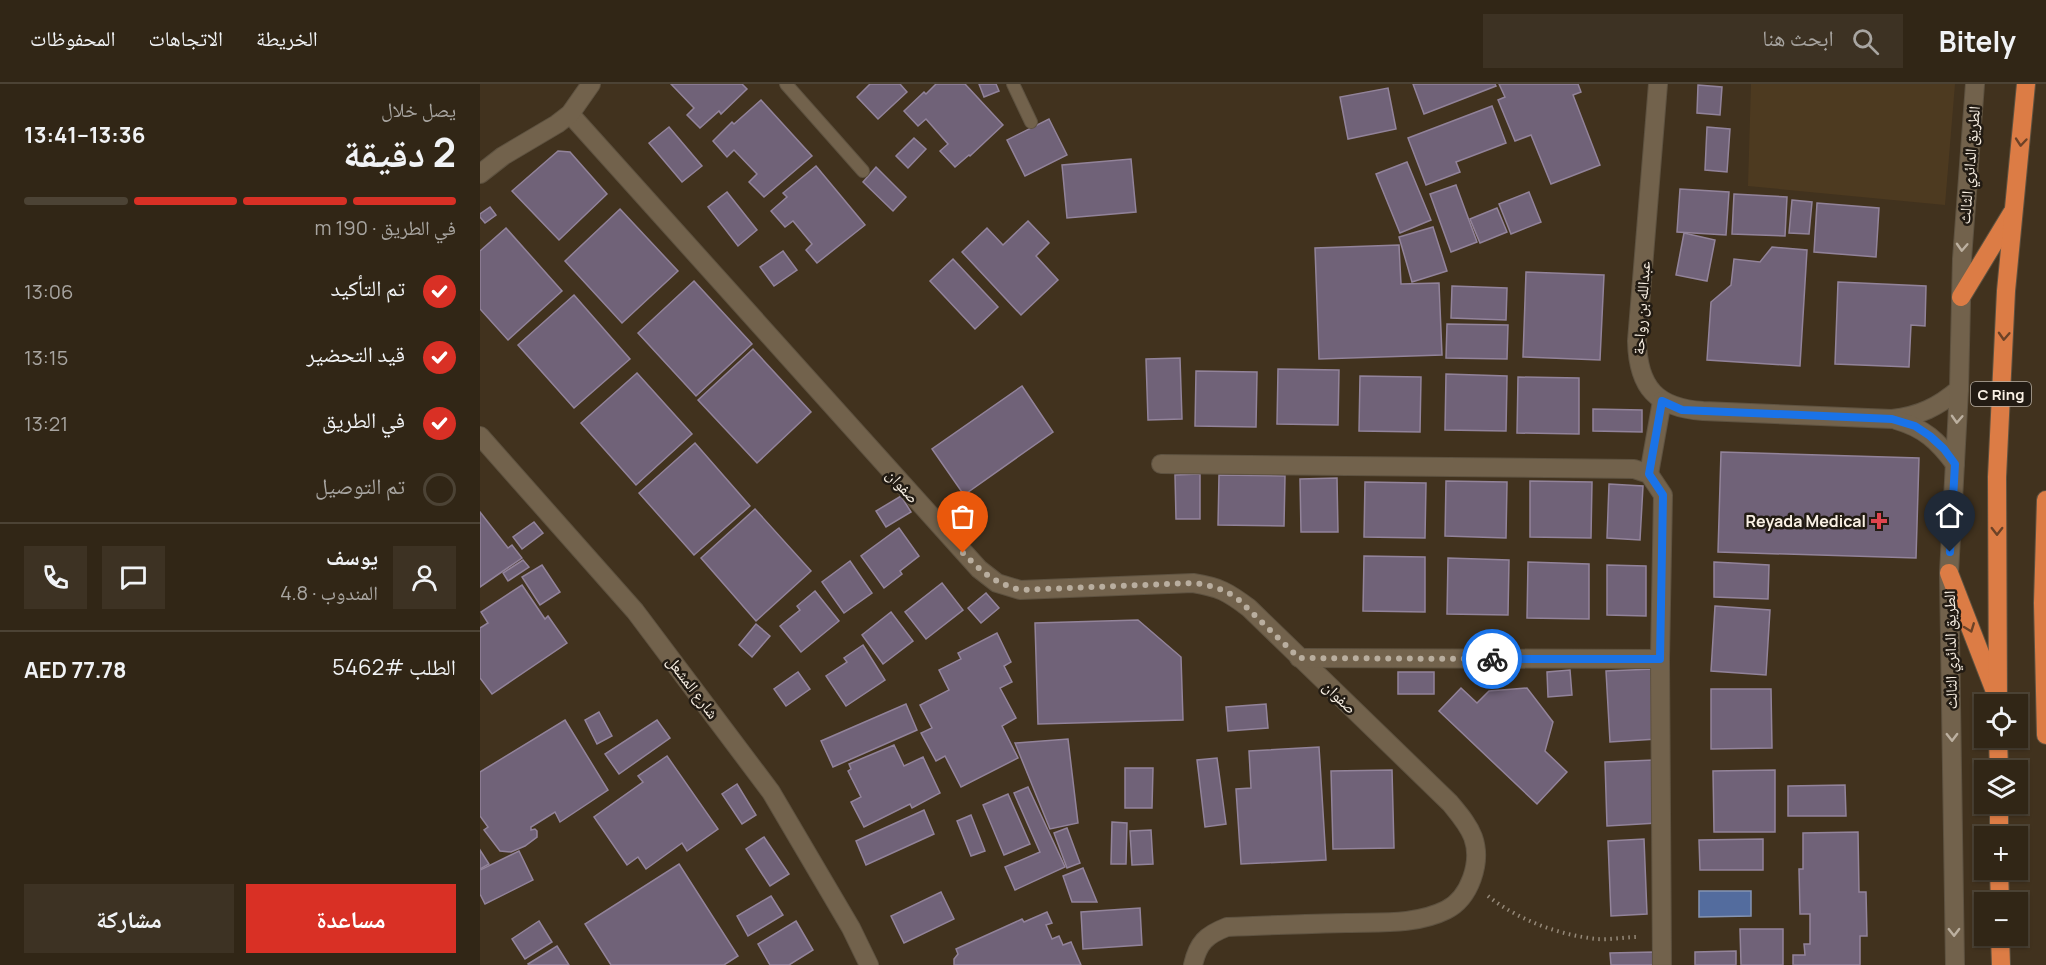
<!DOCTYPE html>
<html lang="ar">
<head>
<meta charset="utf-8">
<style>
  :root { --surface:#312616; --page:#3d3223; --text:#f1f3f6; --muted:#a8a5a1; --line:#4c4335; --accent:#d93025 }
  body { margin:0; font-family:Manrope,"Noto Naskh Arabic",sans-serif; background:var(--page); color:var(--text); direction:rtl; height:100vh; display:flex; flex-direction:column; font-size:22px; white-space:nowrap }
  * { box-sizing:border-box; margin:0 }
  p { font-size:20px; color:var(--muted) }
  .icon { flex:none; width:33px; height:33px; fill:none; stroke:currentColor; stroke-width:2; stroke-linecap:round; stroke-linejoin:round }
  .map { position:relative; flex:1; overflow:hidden; direction:ltr }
  .panel { display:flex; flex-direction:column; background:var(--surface); width:480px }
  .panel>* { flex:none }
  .tools { position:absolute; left:1494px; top:610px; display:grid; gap:12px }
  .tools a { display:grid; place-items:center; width:54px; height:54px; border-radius:0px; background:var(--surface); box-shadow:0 2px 4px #0004,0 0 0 2px var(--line); font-size:30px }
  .pin { position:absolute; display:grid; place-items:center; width:51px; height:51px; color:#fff; margin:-62px -26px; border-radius:50% 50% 50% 0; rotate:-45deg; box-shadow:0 0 6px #0007 }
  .pin .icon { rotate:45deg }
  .courier { position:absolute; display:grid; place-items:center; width:60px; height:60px; margin:-30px; border:4px solid #1a73e8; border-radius:50%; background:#fff; color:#222; box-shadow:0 2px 8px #0007 }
  .overview em { font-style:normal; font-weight:700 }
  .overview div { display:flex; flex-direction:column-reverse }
  .overview { display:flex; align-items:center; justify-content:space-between; height:102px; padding:0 24px }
  h1 { font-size:39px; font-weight:700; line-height:45px }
  .bar { display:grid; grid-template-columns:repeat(4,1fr); gap:9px 6px; align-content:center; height:72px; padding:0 24px }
  .bar i { height:8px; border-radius:4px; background:var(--line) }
  .bar .on { background:var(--accent) }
  .bar p { grid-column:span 4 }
  .line { display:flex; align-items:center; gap:15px; padding:0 24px; border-top:2px solid var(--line) }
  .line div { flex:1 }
  .round { display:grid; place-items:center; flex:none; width:63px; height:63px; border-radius:0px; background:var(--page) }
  ol { padding:0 24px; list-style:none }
  li { display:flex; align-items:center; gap:18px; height:66px }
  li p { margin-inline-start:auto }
  li .icon { padding:6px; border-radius:50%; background:var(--accent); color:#fff; stroke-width:4 }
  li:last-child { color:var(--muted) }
  li i { width:33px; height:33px; border:3px solid var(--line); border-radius:50% }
  .cta { display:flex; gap:12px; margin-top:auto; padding:12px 24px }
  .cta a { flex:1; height:69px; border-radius:0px; background:var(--accent); color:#fff; font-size:24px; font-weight:700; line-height:69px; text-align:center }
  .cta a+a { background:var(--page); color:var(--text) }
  header { display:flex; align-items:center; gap:36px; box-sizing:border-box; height:84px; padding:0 30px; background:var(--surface); border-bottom:2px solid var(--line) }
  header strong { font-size:28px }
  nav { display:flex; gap:33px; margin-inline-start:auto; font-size:21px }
  .search { width:420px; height:54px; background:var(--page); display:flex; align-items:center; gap:15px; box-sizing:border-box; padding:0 21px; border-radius:0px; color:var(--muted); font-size:22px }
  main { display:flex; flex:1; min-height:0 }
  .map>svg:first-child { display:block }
  .built { fill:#4d3a20 }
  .water { fill:#536c9e; stroke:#8594b3; stroke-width:1.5 }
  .building { fill:#706278; stroke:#92839a; stroke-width:1.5 }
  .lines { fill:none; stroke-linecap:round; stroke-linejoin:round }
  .service-casing { stroke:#5e5240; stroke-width:14 }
  .minor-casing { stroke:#5e5240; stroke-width:20 }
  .tertiary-casing { stroke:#5e5240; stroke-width:20 }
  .trunk-casing { stroke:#5e5240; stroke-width:20 }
  .path { stroke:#958979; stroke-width:4; stroke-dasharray:1.5 4.5; stroke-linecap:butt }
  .service { stroke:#72624c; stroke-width:12 }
  .minor { stroke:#72624c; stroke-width:18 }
  .tertiary { stroke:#72624c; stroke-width:18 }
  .trunk { stroke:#dc7c45; stroke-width:18 }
  .oneway { stroke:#6c4227 }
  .oneway2 { stroke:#bcb0a0 }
  .done { stroke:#b9ae9f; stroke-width:6; stroke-dasharray:0 10.8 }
  .route { stroke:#1a73e8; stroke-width:8 }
  .health-dot { fill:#e0444e; stroke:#221b13; stroke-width:2 }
  .labels { text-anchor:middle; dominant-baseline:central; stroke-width:5; stroke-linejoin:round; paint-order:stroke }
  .shield { fill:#221b13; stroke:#b8b0a5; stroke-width:1.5 }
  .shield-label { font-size:15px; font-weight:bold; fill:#f9f0e4 }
  .street-label { font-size:16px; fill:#f9f0e4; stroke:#221b13 }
  .poi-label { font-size:16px; font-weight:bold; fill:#f9f0e4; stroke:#221b13; text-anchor:end }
</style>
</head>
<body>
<header>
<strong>Bitely</strong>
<div class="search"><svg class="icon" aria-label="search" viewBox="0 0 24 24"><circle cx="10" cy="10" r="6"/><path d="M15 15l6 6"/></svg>ابحث هنا</div>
<nav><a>الخريطة</a><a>الاتجاهات</a><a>المحفوظات</a></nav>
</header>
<main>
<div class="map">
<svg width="1566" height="881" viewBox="0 0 1566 881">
  <rect width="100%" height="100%" fill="#41321e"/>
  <path class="built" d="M1271,0H1475L1465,121L1268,102Z"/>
  <path class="water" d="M1219,807H1271V832L1219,833Z"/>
  <g class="building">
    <path d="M191,0H262L267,5L241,30L239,27L220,44L207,31L214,24Z"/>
    <path d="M390,0H420L427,8L398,35L377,13Z"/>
    <path d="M456,0H485L523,41L490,72L489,71L475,83L460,67L468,60L446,35L438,42L424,27L444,8L446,10Z"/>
    <path d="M499,0H516L519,7L504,13Z"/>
    <path d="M933,0H1015L1016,2L944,30Z"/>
    <path d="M1019,0H1098L1101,8L1093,11L1120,81L1071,100L1051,51L1035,57L1018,16L1025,13Z"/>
    <path d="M1218,1L1242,3L1240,31L1217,29Z"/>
    <path d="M908,4L916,45L868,55L860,13Z"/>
    <path d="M281,16L332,72L284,113L269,98L277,90L254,66L247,73L233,57L252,38L254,40Z"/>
    <path d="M1012,22L1026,59L976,78L980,88L946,101L928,54Z"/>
    <path d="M569,35L587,71L545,92L527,56Z"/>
    <path d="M189,43L222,82L202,98L169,59Z"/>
    <path d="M1227,43L1250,45L1247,88L1225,86Z"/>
    <path d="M434,54L446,65L428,84L416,72Z"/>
    <path d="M78,67L90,68L127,110L79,156L32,107Z"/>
    <path d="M651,75L656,128L587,134L582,81Z"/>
    <path d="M927,78L951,136L920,149L896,90Z"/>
    <path d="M336,82L385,141L337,179L326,166L332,160L313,137L305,143L291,127L307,113L303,109Z"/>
    <path d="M396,83L426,113L413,127L383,98Z"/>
    <path d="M976,101L997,158L971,168L950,110Z"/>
    <path d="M1200,105L1249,108L1246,151L1197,148Z"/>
    <path d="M247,108L277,146L258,162L228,123Z"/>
    <path d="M1049,108L1061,138L1031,150L1019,120Z"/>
    <path d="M1254,110L1307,113L1305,152L1252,150Z"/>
    <path d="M1312,116L1332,118L1329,150L1309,149Z"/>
    <path d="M1337,119L1399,124L1396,173L1334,168Z"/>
    <path d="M10,123L16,131L5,139L0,133V130Z"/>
    <path d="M1017,124L1027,148L1000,159L990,135Z"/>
    <path d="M140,125L198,187L142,239L85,177Z"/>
    <path d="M548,137L569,159L556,172L578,196L541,231L482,168L507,144L523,161Z"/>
    <path d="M953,143L967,187L932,198L919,153Z"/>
    <path d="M26,144L82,207L28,256L0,225V167Z"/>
    <path d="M1204,149L1235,156L1227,197L1196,191Z"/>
    <path d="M919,161L921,200L959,199L962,271L839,275L835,164Z"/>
    <path d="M1292,163L1327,166L1320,282L1227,276L1231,218L1251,201L1254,175L1280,178Z"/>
    <path d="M303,167L317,186L294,202L280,183Z"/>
    <path d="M473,175L518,223L495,245L450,197Z"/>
    <path d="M1046,188L1124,191L1120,276L1043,273Z"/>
    <path d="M214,197L272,260L216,312L158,249Z"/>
    <path d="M1358,198L1446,202L1445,242L1431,241L1429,283L1355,280Z"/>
    <path d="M972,202L1027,204L1026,236L971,234Z"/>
    <path d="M94,211L150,275L94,324L38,261Z"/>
    <path d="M967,240L1028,241L1027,275L966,274Z"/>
    <path d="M273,265L331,328L277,379L218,316Z"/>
    <path d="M700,274L702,335L668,336L666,275Z"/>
    <path d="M798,285L859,286L858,341L797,340Z"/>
    <path d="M716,287L777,288L776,343L715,342Z"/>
    <path d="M157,289L212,350L156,401L101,339Z"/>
    <path d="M966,290L1027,292L1026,347L965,346Z"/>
    <path d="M880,292L941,293L940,348L879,347Z"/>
    <path d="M1038,293L1099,294V350L1037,349Z"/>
    <path d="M542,302L573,348L484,411L452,365Z"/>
    <path d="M1113,325L1162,326V348L1113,347Z"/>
    <path d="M215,359L270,422L214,471L159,409Z"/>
    <path d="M1241,368L1439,374L1436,474L1238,468Z"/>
    <path d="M720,390V435H696L695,391Z"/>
    <path d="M739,391L805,392L804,442L738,441Z"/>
    <path d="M857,394L858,448H821L820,395Z"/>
    <path d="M966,397L1027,398L1026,454L965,452Z"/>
    <path d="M1050,397L1112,398L1111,454L1050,453Z"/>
    <path d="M885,398L946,399L945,454L884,453Z"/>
    <path d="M1129,400L1163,402L1160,456L1127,454Z"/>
    <path d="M421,412L431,428L406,443L396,427Z"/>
    <path d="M275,425L331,487L276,537L221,474Z"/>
    <path d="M0,428L28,464L32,461L42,474L0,503Z"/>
    <path d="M54,438L63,449L42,465L33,453Z"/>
    <path d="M419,444L439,472L420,487L422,490L404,504L381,472Z"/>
    <path d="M884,472L945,473V528L883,527Z"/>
    <path d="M968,474L1029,476L1028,531L967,530Z"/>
    <path d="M43,476L49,483L28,497L23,489Z"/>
    <path d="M370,477L392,509L364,529L342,498Z"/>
    <path d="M1048,478L1109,480V535L1047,534Z"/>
    <path d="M1234,478L1289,481L1288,515L1234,513Z"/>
    <path d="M62,481L80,508L60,521L42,493Z"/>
    <path d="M1127,481L1166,482V532L1127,531Z"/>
    <path d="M462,499L483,526L446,555L425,528Z"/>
    <path d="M42,501L65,535L68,532L87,559L12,610L0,594V544L8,539L1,528Z"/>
    <path d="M335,507L359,537L321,568L300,542L320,526L317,522Z"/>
    <path d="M506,509L519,524L501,539L488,524Z"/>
    <path d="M1235,522L1290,526L1286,591L1231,587Z"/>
    <path d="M411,528L433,557L403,580L382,551Z"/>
    <path d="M658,536L701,573L703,636L558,640L555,539Z"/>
    <path d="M276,540L290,552L272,573L259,561Z"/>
    <path d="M517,549L531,578L524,582L532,598L520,604L536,634L522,642L538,674L481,703L465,672L456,677L441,649L452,644L440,621L469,606L459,586L481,575L478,569Z"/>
    <path d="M383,561L405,596L366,622L346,592L367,578L364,574Z"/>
    <path d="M1173,585L1177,655L1130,658L1126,587Z"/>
    <path d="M1090,586L1092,611L1068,613L1067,588Z"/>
    <path d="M318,588L330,605L306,622L294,605Z"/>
    <rect x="918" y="588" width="36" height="22"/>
    <path d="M981,604L997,619L1009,607L1047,604L1073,638L1065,667L1087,688L1057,720L959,627Z"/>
    <path d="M1231,605H1291L1292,664L1231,665Z"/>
    <path d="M426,620L437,646L353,683L341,657Z"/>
    <path d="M786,620L788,644L748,647L746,623Z"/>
    <path d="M119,628L132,652L117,660L105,636Z"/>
    <path d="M85,636L128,706L80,738L75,728L51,743V746L55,745L57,747V753L45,762L31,768L20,767L4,746L8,743L0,732V688Z"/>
    <path d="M177,636L190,654L139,690L125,670Z"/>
    <path d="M588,655L598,739L570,745L535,659Z"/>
    <path d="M414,661L424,682L443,673L460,709L432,724L430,720L384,743L371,718L381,713L368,687L371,685L369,680Z"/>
    <path d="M839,663L846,776L761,780L756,705L771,704L769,667Z"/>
    <path d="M187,672L238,745L207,767L202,759L166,785L158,773L147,781L114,733L163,698L158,692Z"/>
    <path d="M737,674L746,740L725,743L717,676Z"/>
    <path d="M1174,676L1177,739L1127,742L1125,678Z"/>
    <path d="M645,684H673L672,724H645Z"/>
    <path d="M912,686L914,764L853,765L851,687Z"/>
    <path d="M1295,686V748H1234L1233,687Z"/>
    <path d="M257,700L276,731L262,740L242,710Z"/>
    <path d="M1365,701L1366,732H1308V702Z"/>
    <path d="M548,703L585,783L535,806L525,783L560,768L534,709Z"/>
    <path d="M528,710L550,760L524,771L503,721Z"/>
    <path d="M444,726L454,750L386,781L376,757Z"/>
    <path d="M491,731L505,767L491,772L477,737Z"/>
    <path d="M632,738L647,739L646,780H631Z"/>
    <path d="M587,744L600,779L587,784L574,749Z"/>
    <path d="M671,746L673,780L652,781L650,747Z"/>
    <path d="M1378,748L1379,808H1386L1387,852H1380V881H1313V871H1325L1324,860H1330V830H1320L1319,785H1323V749Z"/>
    <path d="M284,753L309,790L290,802L266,765Z"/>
    <path d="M1164,755L1167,830L1131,832L1128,757Z"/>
    <path d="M1283,755V786H1220L1219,756Z"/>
    <path d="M0,766L9,780L0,785Z"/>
    <path d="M39,767L53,796L5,820L0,810V786Z"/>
    <path d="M199,780L258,872L244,881H131L105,840Z"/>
    <path d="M603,784L617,818H592L583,792Z"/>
    <path d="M461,808L474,835L424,859L411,832Z"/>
    <path d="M291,812L303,831L268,852L257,832Z"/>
    <path d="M660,824L662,861L603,865L601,828Z"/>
    <path d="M567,828L572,839L566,841L572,855L579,852L583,861L591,858L601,881H474V875L478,870L476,865L542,835L544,838Z"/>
    <path d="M59,837L72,858L45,875L32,855Z"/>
    <path d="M316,837L333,866L309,881H290L278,860Z"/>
    <path d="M1260,845H1303V881H1261Z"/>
    <path d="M77,862L89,881H49L48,880Z"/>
    <path d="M1256,867V881H1215V868Z"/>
    <path d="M1174,868V881H1131L1130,869Z"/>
  </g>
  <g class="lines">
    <g class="service-casing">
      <g id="service">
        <path d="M306,0L383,87"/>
        <path d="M533,0L551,38"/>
      </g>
    </g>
    <g class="minor-casing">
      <g id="minor">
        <path d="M1178,0L1157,257C1158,304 1177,324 1223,327L1412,335C1439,332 1458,323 1479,305"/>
        <path d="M90,30L499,485L517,499L540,506L713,499C739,503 748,508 769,524L970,719C979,730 988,740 993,753C1002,778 990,814 966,826C936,841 900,838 867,839C827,840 787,841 747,843C726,851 718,859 713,881"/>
        <path d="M0,90L23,72L77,40L90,30L111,0"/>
        <path d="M1416,336C1444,344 1458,357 1475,380"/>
        <path d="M681,380L1154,385L1169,390L1183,411L1180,575"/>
        <path d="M1169,390L1182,317"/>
        <path d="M819,574L1180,575L1182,881"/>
        <path d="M1475,881L1469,489L1479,305L1482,175L1495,0"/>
      </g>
    </g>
    <g class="tertiary-casing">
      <path id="tertiary" d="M0,352L155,527L291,708L371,844L389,881"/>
    </g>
    <g class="trunk-casing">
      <g id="trunk">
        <path d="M1481,213L1532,129"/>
        <path d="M1566,416L1563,519L1566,651"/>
        <path d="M1469,489L1514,605"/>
        <path d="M1518,621L1517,393L1526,207L1546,0"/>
        <path d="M1518,654L1519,687"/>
        <path d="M1519,720V753"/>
        <path d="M1519,786L1520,819"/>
        <path d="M1520,852L1521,881"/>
      </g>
    </g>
    <path class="path" d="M1008,812C1038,836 1079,851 1117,855C1130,856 1145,853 1159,853"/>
    <use href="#service" class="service"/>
    <use href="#minor" class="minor"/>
    <use href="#tertiary" class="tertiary"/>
    <use href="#trunk" class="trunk"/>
  </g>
  <defs><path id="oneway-chevron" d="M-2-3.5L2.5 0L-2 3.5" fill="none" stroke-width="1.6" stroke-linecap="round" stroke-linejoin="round" transform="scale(1.5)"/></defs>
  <g class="oneway">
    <use href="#oneway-chevron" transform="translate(1541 58) rotate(95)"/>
    <use href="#oneway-chevron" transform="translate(1524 252) rotate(93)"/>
    <use href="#oneway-chevron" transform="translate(1517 447) rotate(90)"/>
    <use href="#oneway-chevron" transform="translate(1490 544) rotate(69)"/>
  </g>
  <g class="oneway2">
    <use href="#oneway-chevron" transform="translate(1482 163) rotate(93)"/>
    <use href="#oneway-chevron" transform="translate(1477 335) rotate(93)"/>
    <use href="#oneway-chevron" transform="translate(1472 653) rotate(89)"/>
    <use href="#oneway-chevron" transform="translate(1474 848) rotate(89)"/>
  </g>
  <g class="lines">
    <path class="done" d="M483,469C504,490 512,497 540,506L713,499C730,501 745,505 759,516L819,574L1012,575"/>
    <path class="route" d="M1012,575H1180L1183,411L1169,390L1182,317L1202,326L1412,335L1435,342L1450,352L1464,365L1475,380L1470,468"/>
  </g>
  <path class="health-dot" d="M1396 428h6v6h6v6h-6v6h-6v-6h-6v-6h6z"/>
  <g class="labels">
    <rect class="shield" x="1491" y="298" width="60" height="24" rx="4.5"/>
    <g class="shield-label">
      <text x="1521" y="310">C Ring</text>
    </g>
    <g class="street-label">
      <text transform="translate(1489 81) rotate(-85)">الطريق الدائري الثالث</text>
      <text transform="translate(1161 224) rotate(-86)">عبدالله بن رواحة</text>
      <text transform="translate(423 402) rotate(48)">صفوان</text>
      <text transform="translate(1470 566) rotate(-91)">الطريق الدائري الثالث</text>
      <text transform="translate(213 603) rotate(53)">شارع المشعل</text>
      <text transform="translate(860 613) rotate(44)">صفوان</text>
    </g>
    <g class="poi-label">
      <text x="1386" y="437">Reyada Medical</text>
    </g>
  </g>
</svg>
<div class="tools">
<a><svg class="icon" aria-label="locate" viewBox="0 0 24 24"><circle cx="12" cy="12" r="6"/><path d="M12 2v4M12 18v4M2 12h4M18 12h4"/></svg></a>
<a><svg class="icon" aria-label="layers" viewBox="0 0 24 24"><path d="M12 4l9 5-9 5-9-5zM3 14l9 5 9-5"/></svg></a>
<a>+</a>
<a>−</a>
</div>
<div class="pin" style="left:483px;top:469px;background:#ea580c"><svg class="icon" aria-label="bag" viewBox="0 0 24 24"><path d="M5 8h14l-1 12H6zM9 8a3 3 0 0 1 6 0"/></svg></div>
<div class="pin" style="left:1470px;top:468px;background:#1f2937"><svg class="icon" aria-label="home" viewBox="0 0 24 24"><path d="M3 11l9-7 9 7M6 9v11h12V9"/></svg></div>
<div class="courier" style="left:1012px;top:575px"><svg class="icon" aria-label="bike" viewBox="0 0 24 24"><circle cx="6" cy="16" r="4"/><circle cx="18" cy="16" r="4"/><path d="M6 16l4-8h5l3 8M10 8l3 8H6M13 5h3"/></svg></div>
</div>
<section class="panel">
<div class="overview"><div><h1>2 دقيقة</h1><p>يصل خلال</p></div><em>13:36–13:41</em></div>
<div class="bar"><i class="on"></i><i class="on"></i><i class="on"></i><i></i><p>في الطريق · 190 m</p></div>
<ol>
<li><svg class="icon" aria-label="check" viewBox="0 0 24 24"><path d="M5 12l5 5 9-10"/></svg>تم التأكيد<p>13:06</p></li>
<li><svg class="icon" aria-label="check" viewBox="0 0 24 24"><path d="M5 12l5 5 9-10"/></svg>قيد التحضير<p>13:15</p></li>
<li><svg class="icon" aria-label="check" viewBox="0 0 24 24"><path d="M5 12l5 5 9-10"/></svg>في الطريق<p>13:21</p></li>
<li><i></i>تم التوصيل</li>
</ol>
<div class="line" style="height:108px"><a class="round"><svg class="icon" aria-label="person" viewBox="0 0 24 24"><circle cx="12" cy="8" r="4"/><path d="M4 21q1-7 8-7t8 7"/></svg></a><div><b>يوسف</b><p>المندوب · 4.8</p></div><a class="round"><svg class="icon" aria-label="chat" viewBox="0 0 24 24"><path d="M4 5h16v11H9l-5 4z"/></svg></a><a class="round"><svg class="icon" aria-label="phone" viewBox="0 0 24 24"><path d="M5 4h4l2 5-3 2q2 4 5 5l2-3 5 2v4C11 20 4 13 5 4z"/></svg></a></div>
<div class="line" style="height:78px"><div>الطلب #5462</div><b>AED 77.78</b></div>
<div class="cta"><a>مساعدة</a><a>مشاركة</a></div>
</section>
</main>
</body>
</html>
